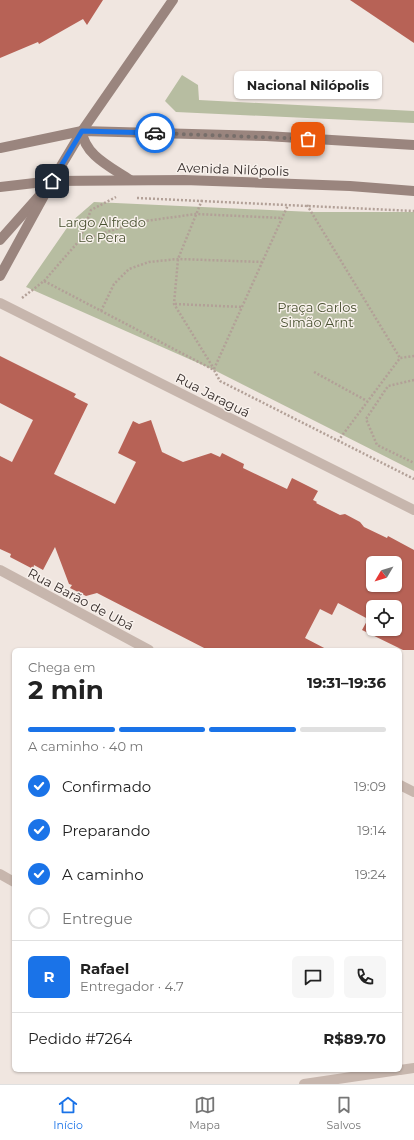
<!DOCTYPE html>
<html lang="pt">
<head>
<meta charset="utf-8">
<style>
  :root { --surface:#fff; --page:#f6f6f6; --text:#222; --muted:#767676; --line:#e0e0e0; --accent:#1a73e8 }
  body { margin:0; font-family:Montserrat,sans-serif; background:var(--page); color:var(--text); height:100vh; display:flex; flex-direction:column; font-size:15px; white-space:nowrap }
  * { box-sizing:border-box; margin:0 }
  p { font-size:13px; color:var(--muted) }
  .icon { flex:none; width:22px; height:22px; fill:none; stroke:currentColor; stroke-width:2; stroke-linecap:round; stroke-linejoin:round }
  .map { position:relative; flex:1; overflow:hidden }
  .side { position:absolute; left:12px; top:648px; width:390px; height:424px; display:flex; flex-direction:column; background:var(--surface); border-radius:6px; box-shadow:0 1px 3px #0004 }
  .side>* { flex:none }
  .needle { width:26px; rotate:232deg }
  .tools { position:absolute; left:366px; top:556px; display:grid; gap:8px }
  .tools a { display:grid; place-items:center; width:36px; height:36px; border-radius:6px; background:var(--surface); box-shadow:0 1px 3px #0004; font-size:20px }
  .pin { position:absolute; display:grid; place-items:center; width:34px; height:34px; color:#fff; margin:-17px; border-radius:8px; box-shadow:0 2px 6px #0006 }
  .courier { position:absolute; display:grid; place-items:center; width:40px; height:40px; margin:-20px; border:3px solid #1a73e8; border-radius:50%; background:#fff; color:#222; box-shadow:0 1px 5px #0007 }
  .bubble { position:absolute; height:28px; border-radius:6px; background:var(--surface); box-shadow:0 1px 3px #0004; font-size:13px; font-weight:700; line-height:28px; text-align:center }
  .head em { font-style:normal; font-weight:700 }
  .head div { display:flex; flex-direction:column-reverse }
  .head { display:flex; align-items:center; justify-content:space-between; height:68px; padding:0 16px }
  h1 { font-size:26px; font-weight:700; line-height:30px }
  .bar { display:grid; grid-template-columns:repeat(4,1fr); gap:6px 4px; align-content:center; height:48px; padding:0 16px }
  .bar i { height:5px; border-radius:3px; background:var(--line) }
  .bar .current { background:var(--accent) }
  .bar p { grid-column:span 4 }
  .line { display:flex; align-items:center; gap:10px; padding:0 16px; border-top:1px solid var(--line) }
  .line div { flex:1 }
  .round { display:grid; place-items:center; flex:none; width:42px; height:42px; border-radius:6px; background:var(--page) }
  ol { padding:0 16px; list-style:none }
  li { display:flex; align-items:center; gap:12px; height:44px }
  li p { margin-inline-start:auto }
  li .icon { padding:4px; border-radius:50%; background:var(--accent); color:#fff; stroke-width:4 }
  li:last-child { color:var(--muted) }
  li i { width:22px; height:22px; border:2px solid var(--line); border-radius:50% }
  .dock { display:flex; justify-content:space-around; align-items:center; height:56px; border-top:1px solid var(--line); background:var(--surface); font-size:11px; color:var(--muted) }
  .dock a { display:grid; justify-items:center; gap:2px }
  .dock .current { color:var(--accent) }
  .map>svg:first-child { display:block }
  .green { fill:#b7bda1 }
  .building { fill:#b76256; fill-rule:evenodd }
  .lines { fill:none; stroke-linecap:round; stroke-linejoin:round }
  .path { stroke:#b2a097; stroke-width:2.5; stroke-dasharray:2 2; stroke-linecap:butt }
  .street { stroke:#c7b6ad; stroke-width:10 }
  .secondary { stroke:#9a857e; stroke-width:10 }
  .done { stroke:#776e6a; stroke-width:4; stroke-dasharray:0 7.2 }
  .route { stroke:#1a73e8; stroke-width:5 }
  .labels { text-anchor:middle; dominant-baseline:central; stroke-width:3; stroke-linejoin:round; paint-order:stroke }
  .street-label { font-size:13px; fill:#362d2b; stroke:#f8f1ec }
  .park-label { font-size:13px; fill:#495131; stroke:#f8f1ec }
</style>
</head>
<body>
<div class="map">
<svg width="414" height="1084" viewBox="0 0 414 1084">
  <rect width="100%" height="100%" fill="#f0e6e0"/>
  <g class="green">
    <path d="M182,75L198,85L199,100L414,111V123L176,112L165,101Z"/>
    <path d="M94,202L312,212H414V471L214,370L26,287L71,222Z"/>
  </g>
  <g class="building">
    <path d="M0,0H103L87,25L83,19L39,44L38,42L0,58Z"/>
    <path d="M350,0H414V43Z"/>
    <path d="M0,356L76,394L74,397L88,404L54,474L115,504L136,462L118,453L133,421L139,424L151,420L162,452L183,462L211,453L220,457L222,453L244,464L243,468L287,489L292,478L318,491L313,500L317,502L316,503L340,515L345,514L360,522L364,527L387,538L388,536L414,550V650H403L362,630L368,619L338,603L332,615L320,609L305,638L328,650H208L97,593L86,596L70,588L72,585L69,584L55,547L43,570L34,565L33,569L10,557L11,554L0,549V456L12,462L33,420L0,403ZM373,563H395V585H373ZM373,607H395V629H373Z"/>
  </g>
  <g class="lines">
    <g class="path">
      <path d="M137,198L414,211"/>
      <path d="M202,200L178,259L174,304L214,369"/>
      <path d="M307,205L400,358"/>
      <path d="M79,241L91,210L116,197"/>
      <path d="M44,281L79,241L138,222L196,214L282,218"/>
      <path d="M22,298L44,281L214,370L220,381L414,479"/>
      <path d="M175,304L242,307"/>
      <path d="M101,311L114,284L129,269L149,262L178,259L262,262"/>
      <path d="M214,369L288,205"/>
      <path d="M314,372L367,401"/>
      <path d="M414,380L388,386L366,419L377,445L414,463"/>
      <path d="M338,441L400,358L414,356"/>
    </g>
    <g class="street">
      <path d="M0,303L414,510"/>
      <path d="M0,570L149,650"/>
      <path d="M400,785L414,792"/>
      <path d="M0,874L14,882"/>
      <path d="M400,1070L414,1068"/>
      <path d="M304,1084L399,1070"/>
    </g>
    <g class="secondary">
      <path d="M82,131C84,155 111,167 130,180"/>
      <path d="M0,148L82,131L266,136L414,145"/>
      <path d="M0,187L52,181L184,180L350,186L414,191"/>
      <path d="M0,240L40,195"/>
      <path d="M0,276L52,181L82,131L173,0"/>
    </g>
  </g>
  <g class="lines">
    <path class="done" d="M155,133L308,139"/>
    <path class="route" d="M52,181L82,131L155,133"/>
  </g>
  <g class="labels">
    <g class="street-label">
      <text transform="translate(233 169) rotate(2)">Avenida Nilópolis</text>
      <text transform="translate(213 395) rotate(27)">Rua Jaraguá</text>
      <text transform="translate(81 599) rotate(28)">Rua Barão de Ubá</text>
    </g>
    <g class="park-label">
      <text x="102" y="222">Largo Alfredo<tspan x="102" dy="15">Le Pera</tspan></text>
      <text x="317" y="307">Praça Carlos<tspan x="317" dy="15">Simão Arnt</tspan></text>
    </g>
  </g>
</svg>
<div class="tools">
<a><svg class="needle" viewBox="-14 -14 28 28"><path d="M0-13l5 13h-10z" fill="#e53935"/><path d="M0 13l5-13h-10z" fill="#767676"/></svg></a>
<a><svg class="icon" aria-label="locate" viewBox="0 0 24 24"><circle cx="12" cy="12" r="6"/><path d="M12 2v4M12 18v4M2 12h4M18 12h4"/></svg></a>
</div>
<div class="pin" style="left:308px;top:139px;background:#ea580c"><svg class="icon" aria-label="bag" viewBox="0 0 24 24"><path d="M5 8h14l-1 12H6zM9 8a3 3 0 0 1 6 0"/></svg></div>
<div class="pin" style="left:52px;top:181px;background:#1f2937"><svg class="icon" aria-label="home" viewBox="0 0 24 24"><path d="M3 11l9-7 9 7M6 9v11h12V9"/></svg></div>
<div class="courier" style="left:155px;top:133px"><svg class="icon" aria-label="car" viewBox="0 0 24 24"><path d="M5 17H2v-5l4-1 3-4h7l3 4 3 1v5h-3M9 17h6M6 11h13"/><circle cx="7" cy="17" r="2"/><circle cx="17" cy="17" r="2"/></svg></div>
<div class="bubble" style="left:234px;top:71px;width:148px">Nacional Nilópolis</div>
<section class="side">
<div class="head"><div><h1>2 min</h1><p>Chega em</p></div><em>19:31–19:36</em></div>
<div class="bar"><i class="current"></i><i class="current"></i><i class="current"></i><i></i><p>A caminho · 40 m</p></div>
<ol>
<li><svg class="icon" aria-label="check" viewBox="0 0 24 24"><path d="M5 12l5 5 9-10"/></svg>Confirmado<p>19:09</p></li>
<li><svg class="icon" aria-label="check" viewBox="0 0 24 24"><path d="M5 12l5 5 9-10"/></svg>Preparando<p>19:14</p></li>
<li><svg class="icon" aria-label="check" viewBox="0 0 24 24"><path d="M5 12l5 5 9-10"/></svg>A caminho<p>19:24</p></li>
<li><i></i>Entregue</li>
</ol>
<div class="line" style="height:72px"><b class="round" style="background:var(--accent);color:#fff">R</b><div><b>Rafael</b><p>Entregador · 4.7</p></div><a class="round"><svg class="icon" aria-label="chat" viewBox="0 0 24 24"><path d="M4 5h16v11H9l-5 4z"/></svg></a><a class="round"><svg class="icon" aria-label="phone" viewBox="0 0 24 24"><path d="M5 4h4l2 5-3 2q2 4 5 5l2-3 5 2v4C11 20 4 13 5 4z"/></svg></a></div>
<div class="line" style="height:52px"><div>Pedido #7264</div><b>R$89.70</b></div>
</section>
</div>
<nav class="dock">
<a class="current"><svg class="icon" aria-label="home" viewBox="0 0 24 24"><path d="M3 11l9-7 9 7M6 9v11h12V9"/></svg>Início</a>
<a><svg class="icon" aria-label="map" viewBox="0 0 24 24"><path d="M3 6l6-2 6 2 6-2v14l-6 2-6-2-6 2zM9 4v14M15 6v14"/></svg>Mapa</a>
<a><svg class="icon" aria-label="saved" viewBox="0 0 24 24"><path d="M7 4h10v16l-5-4-5 4z"/></svg>Salvos</a>
</nav>
</body>
</html>
